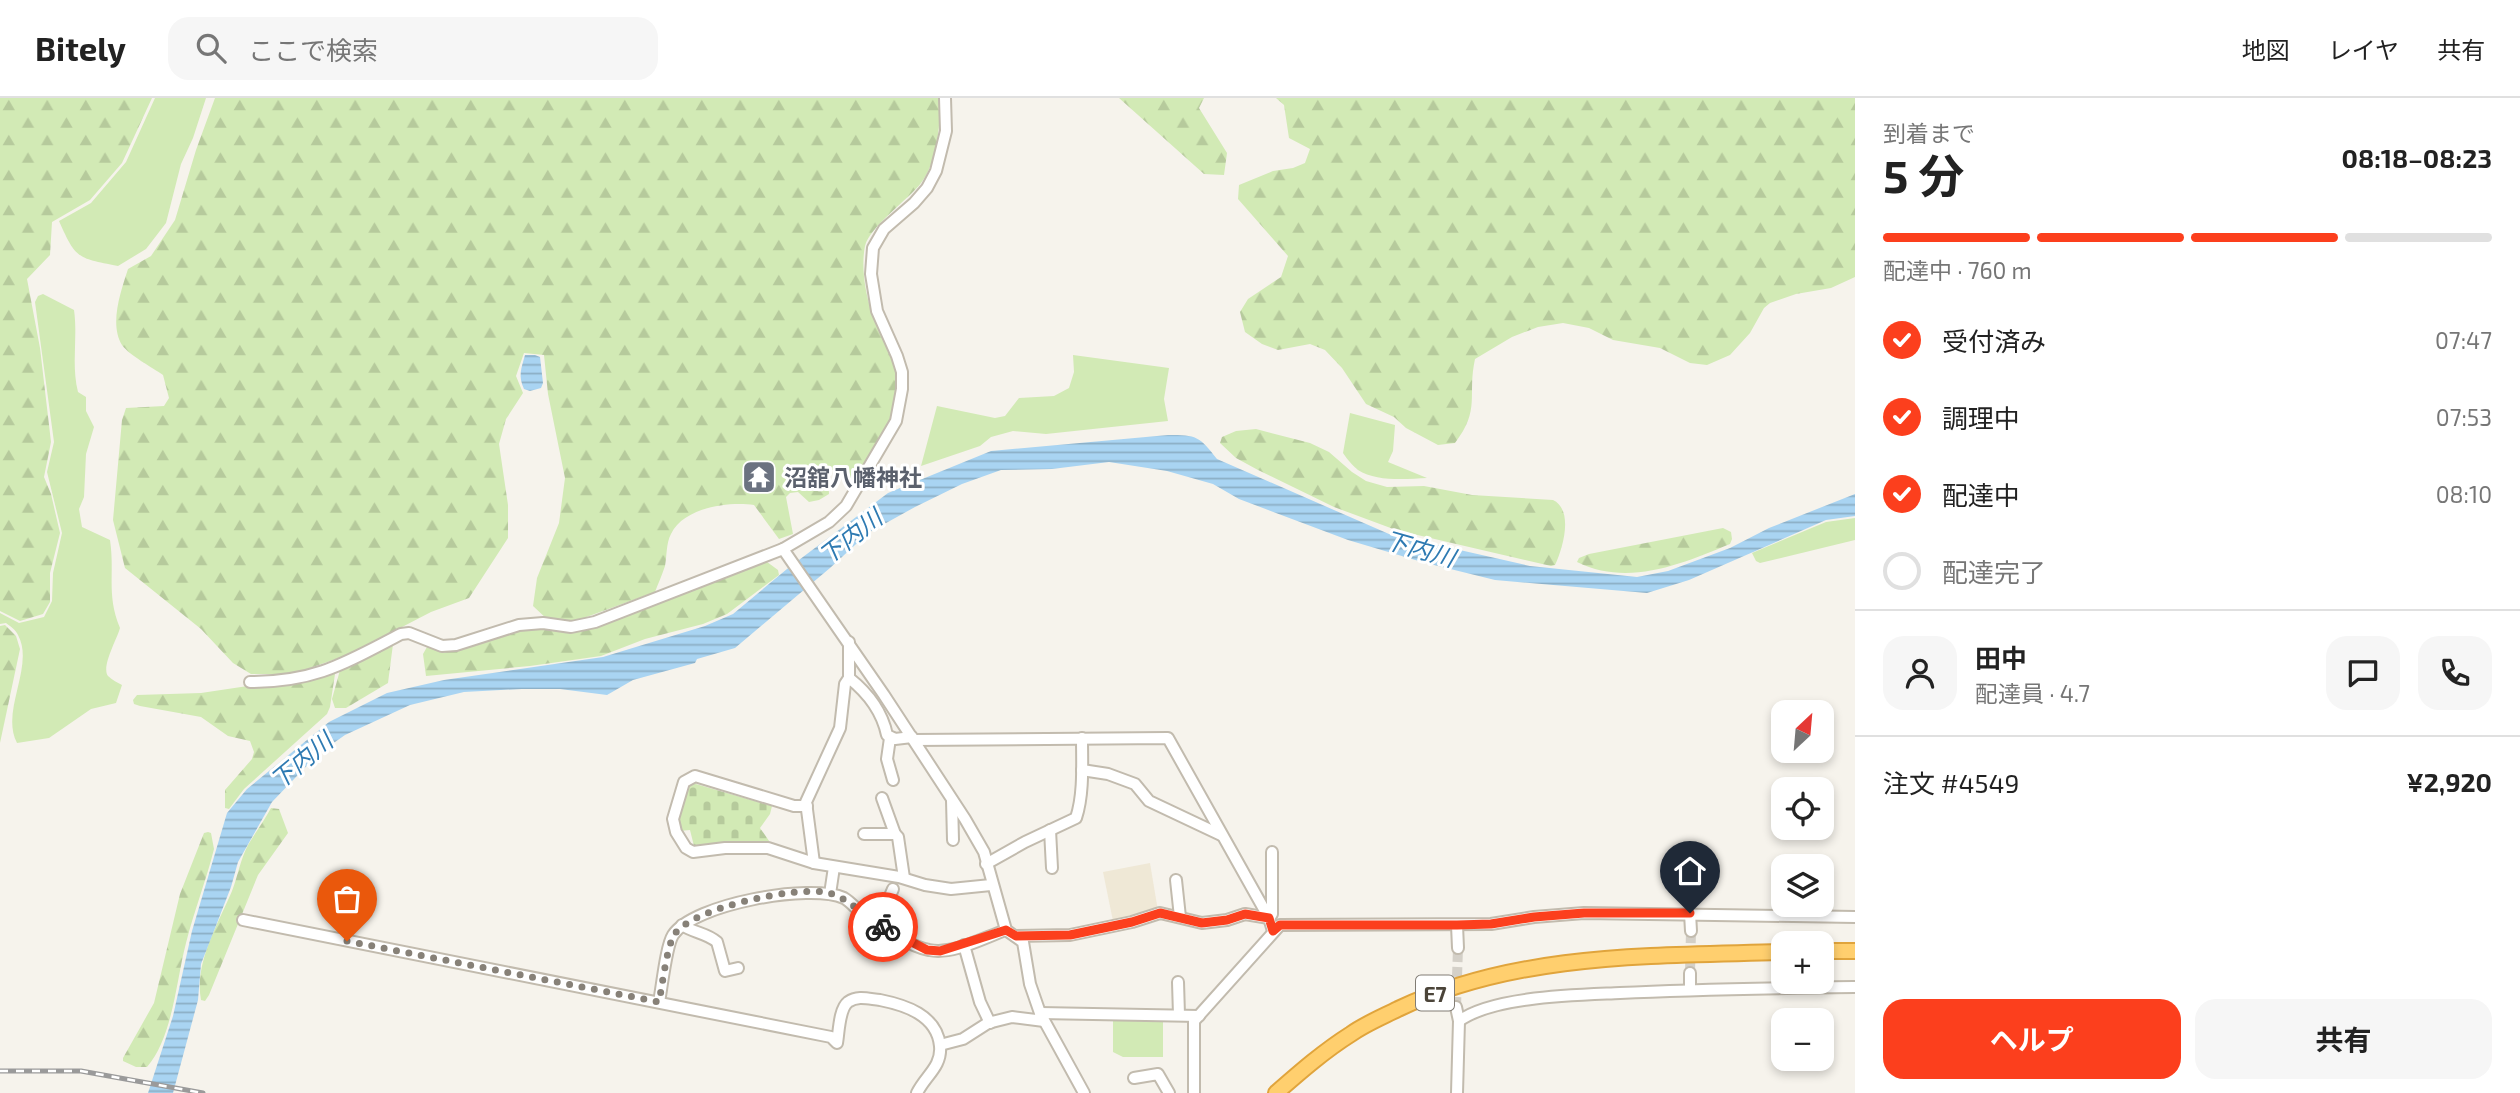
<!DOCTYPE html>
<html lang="ja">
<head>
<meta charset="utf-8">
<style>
  :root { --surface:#fff; --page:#f6f6f6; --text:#222; --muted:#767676; --line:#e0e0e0; --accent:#fc3f1d }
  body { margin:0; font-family:"Exo 2","Noto Sans JP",sans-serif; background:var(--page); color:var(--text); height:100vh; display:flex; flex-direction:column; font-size:26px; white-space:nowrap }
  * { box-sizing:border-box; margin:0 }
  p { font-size:23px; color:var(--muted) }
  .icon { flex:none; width:38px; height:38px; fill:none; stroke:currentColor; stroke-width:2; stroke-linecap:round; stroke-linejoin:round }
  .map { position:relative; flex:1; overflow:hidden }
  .drawer { display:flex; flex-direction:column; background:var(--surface); width:665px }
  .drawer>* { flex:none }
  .needle { width:46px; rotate:26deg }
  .tools { position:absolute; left:1771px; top:602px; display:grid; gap:14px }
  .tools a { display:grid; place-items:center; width:63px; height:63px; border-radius:14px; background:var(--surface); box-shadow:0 4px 10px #0003; font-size:35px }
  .pin { position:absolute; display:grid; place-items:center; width:60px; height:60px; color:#fff; margin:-72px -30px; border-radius:50% 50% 50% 0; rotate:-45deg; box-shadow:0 0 7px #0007 }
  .pin .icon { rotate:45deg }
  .courier { position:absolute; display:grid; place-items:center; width:70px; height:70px; margin:-35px; border:5px solid #fc3f1d; border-radius:50%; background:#fff; color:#222; box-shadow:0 2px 9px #0007 }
  .overview em { font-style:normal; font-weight:700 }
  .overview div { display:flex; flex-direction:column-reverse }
  .overview { display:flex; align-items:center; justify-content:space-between; height:119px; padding:0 28px }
  h1 { font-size:46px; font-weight:700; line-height:52px }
  .bar { display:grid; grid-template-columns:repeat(4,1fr); gap:10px 7px; align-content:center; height:84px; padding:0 28px }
  .bar i { height:9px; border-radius:5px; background:var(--line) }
  .bar .selected { background:var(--accent) }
  .bar p { grid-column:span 4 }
  .line { display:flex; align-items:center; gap:18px; padding:0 28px; border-top:2px solid var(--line) }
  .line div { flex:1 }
  .round { display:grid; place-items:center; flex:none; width:74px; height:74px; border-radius:21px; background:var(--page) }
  ol { padding:0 28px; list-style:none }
  li { display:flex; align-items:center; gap:21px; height:77px }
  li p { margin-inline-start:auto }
  li .icon { padding:7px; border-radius:50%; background:var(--accent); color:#fff; stroke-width:4 }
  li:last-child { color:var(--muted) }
  li i { width:38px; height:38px; border:4px solid var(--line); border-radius:50% }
  .action { display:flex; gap:14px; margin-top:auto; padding:14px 28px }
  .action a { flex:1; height:80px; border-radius:21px; background:var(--accent); color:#fff; font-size:28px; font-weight:700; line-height:80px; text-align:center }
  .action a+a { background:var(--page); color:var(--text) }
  header { display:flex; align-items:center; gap:42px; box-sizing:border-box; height:98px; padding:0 35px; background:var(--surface); border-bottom:2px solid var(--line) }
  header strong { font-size:33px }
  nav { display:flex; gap:38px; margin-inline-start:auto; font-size:24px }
  .search { width:490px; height:63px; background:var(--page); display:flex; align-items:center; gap:18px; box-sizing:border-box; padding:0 24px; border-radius:21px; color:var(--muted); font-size:26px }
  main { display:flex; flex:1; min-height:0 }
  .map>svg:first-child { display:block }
  .education { fill:#efe8d6 }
  .green { fill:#d2eab5 }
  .forest { fill:url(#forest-firs) }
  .cemetery { fill:url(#cemetery-stones) }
  .water { fill:url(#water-rules) }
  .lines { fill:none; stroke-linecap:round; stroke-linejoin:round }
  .minor-tunnel { stroke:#d4d0c8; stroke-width:10; stroke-dasharray:10 5; stroke-linecap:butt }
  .minor-casing { stroke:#c2bbae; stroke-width:14 }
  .highway-casing { stroke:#e0a43c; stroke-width:18 }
  .minor { stroke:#fff; stroke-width:10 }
  .highway { stroke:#ffcf6e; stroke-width:14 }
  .rail-casing { stroke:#9a9a9a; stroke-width:5 }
  .rail { stroke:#fff; stroke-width:2.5; stroke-dasharray:8; stroke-linecap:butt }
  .done { stroke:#878178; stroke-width:7; stroke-dasharray:0 12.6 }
  .route { stroke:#fc3f1d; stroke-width:9 }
  .labels { text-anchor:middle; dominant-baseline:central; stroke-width:6; stroke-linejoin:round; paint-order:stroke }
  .shield { fill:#fff; stroke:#817c74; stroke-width:2 }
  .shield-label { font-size:21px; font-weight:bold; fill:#4b4439 }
  .worship-label { font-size:23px; font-weight:bold; fill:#5b616d; stroke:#fff; text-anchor:start }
  .water-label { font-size:24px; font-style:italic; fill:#2e7ab2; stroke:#fff }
</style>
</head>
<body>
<header>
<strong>Bitely</strong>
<div class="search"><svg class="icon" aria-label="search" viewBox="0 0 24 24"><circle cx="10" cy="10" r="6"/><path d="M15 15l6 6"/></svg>ここで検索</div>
<nav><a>地図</a><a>レイヤ</a><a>共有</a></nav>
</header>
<main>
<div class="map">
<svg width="1855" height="995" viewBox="0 0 1855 995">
  <defs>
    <pattern id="forest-firs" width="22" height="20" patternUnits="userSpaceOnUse" patternTransform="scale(1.75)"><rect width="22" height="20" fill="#d2eab5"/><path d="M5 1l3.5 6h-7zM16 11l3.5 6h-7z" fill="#b6ca9c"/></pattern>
    <pattern id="cemetery-stones" width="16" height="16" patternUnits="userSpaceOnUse" patternTransform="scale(1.75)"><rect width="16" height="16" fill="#d2eab5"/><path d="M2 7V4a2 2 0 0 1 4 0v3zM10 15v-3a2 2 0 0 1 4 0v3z" fill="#b6ca9c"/></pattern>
    <pattern id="water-rules" width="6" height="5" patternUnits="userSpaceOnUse" patternTransform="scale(1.75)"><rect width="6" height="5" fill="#a9d4f2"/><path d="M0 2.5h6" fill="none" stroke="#8caec5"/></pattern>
  </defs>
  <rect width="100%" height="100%" fill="#f6f3ec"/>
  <path class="education" d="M1150,765L1158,813L1113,823L1103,774Z"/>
  <g class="green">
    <path d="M155,0H206L193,40L181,66L166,125L146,151L118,168C77,160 76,161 59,123L91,105L126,64Z"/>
    <path d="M43,196L74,212C78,240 71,266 78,294L86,299V313L94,329L86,356L84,399L79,411L82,429L110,442C115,476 106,496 120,530C117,541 101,569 108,578C112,582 118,585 122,587L116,605L91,611L49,640L17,645C0,613 35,568 18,537C16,532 10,528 6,525L0,526V515L19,525L44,519L52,503L53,475L62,435L47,374L54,344L35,204L38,198Z"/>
    <path d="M1073,257L1169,270L1164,301L1168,323L1046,336L1013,333L991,339L980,348L921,368L937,308L995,320L1005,318L1019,300L1054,298L1069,290L1074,274Z"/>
    <path d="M1350,315L1395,327L1393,353L1388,364L1427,380C1407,381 1376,384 1358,372C1353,368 1347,361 1343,355Z"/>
    <path d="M1855,420V442L1760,465L1756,463L1752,455L1826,424Z"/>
    <path d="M1113,921H1163V959H1123L1113,954Z"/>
  </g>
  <g class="forest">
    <path d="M0,0H152L122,65L90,102L52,124L50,157L27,181L40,250L51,344L44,379L51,396L60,435L50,475V504L43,516L20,523L0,513Z"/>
    <path d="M215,0H940L942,2C938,30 939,61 921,85C909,101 869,129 865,148C861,168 865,193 871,212C882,247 908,272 895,313C887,336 870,358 858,378L851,383L833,372L828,373L829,396L819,402L809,404L798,394L790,395L786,399L793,436L779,441L754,407C728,403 683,410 671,436C666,445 667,458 665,468C662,477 658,486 655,494L570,525L548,522L533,508L537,480L559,425L565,380L548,296L544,257L524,255L516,278L523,295L506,321L499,346L508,407V440L469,500L431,514L350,556L293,576H251L233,565L201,531L125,470L113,422L122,322L126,310L164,308L169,300L163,277C153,270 129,257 122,247C109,226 121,193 128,171L151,158L175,122L196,52Z"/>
    <path d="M1119,0H1204L1199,10L1227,55L1224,77L1204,76Z"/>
    <path d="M1276,0H1855V179L1831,190L1796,196L1770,205L1764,210L1750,235L1730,257L1707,267L1690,265L1660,250L1613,242L1589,230L1563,225L1538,229L1512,239L1475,261C1467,298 1481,311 1455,345L1438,347L1406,330L1394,319L1366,306L1342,270L1325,252L1310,246L1278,252L1262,246L1245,234L1240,214L1248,201L1281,179L1288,158L1238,101L1239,87L1273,73L1293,70L1305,65L1310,51L1289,40L1284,7Z"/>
    <path d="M1256,331L1310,345L1329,354L1352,374L1366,383L1387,389L1424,388L1472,397L1553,402C1574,412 1563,450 1555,467L1551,468L1396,432L1334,409L1258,372L1236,360L1220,345L1222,339L1236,333Z"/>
    <path d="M1723,430L1731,434L1732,441L1730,446C1682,466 1628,489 1577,464L1579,460L1589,456Z"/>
    <path d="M763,461L778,472L779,477L727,516L703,526L645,541L601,558L530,568L426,578L423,556L427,549L434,550L519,530L544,528L571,533Z"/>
    <path d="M5,527L16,538L20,551L0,645V528Z"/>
    <path d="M393,546L388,585L346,610H335L332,601L340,572Z"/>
    <path d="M333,575L335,576L330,609L327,616L244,691L229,711L225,710V692L252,661L254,654L250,643L228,638L201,619L140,608L134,606L133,602L137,597L201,595Z"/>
    <path d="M271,710L279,711L288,735L258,777L209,897L205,903L201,902C194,865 218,826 232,793C238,778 240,762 248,747C255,735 264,723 271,710Z"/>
    <path d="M208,734L211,735L214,751C206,783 194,813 186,845C176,883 173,939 147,969H136L123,963V960L154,905L180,796L204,735Z"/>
  </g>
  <path class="cemetery" d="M689,684L772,708L770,716L760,730L774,750L695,752L690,732L679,733L676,720Z"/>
  <g class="water">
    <path d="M525,257H535L540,259L543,285L541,290L530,293L524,291C518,278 521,271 525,257Z"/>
    <path d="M1168,337C1197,337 1199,338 1217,361L1389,436L1530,468L1637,479L1668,473L1730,450L1769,430L1855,396V418L1826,422L1689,482L1647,495L1495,482L1422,464L1348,442L1239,401L1213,386L1167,373L1109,364L1052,371L1001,372L962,386L915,409L868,435L830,470L735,550L697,561L695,565L633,582L607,597L560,591H522L464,594L410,607L345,637L318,656L272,704L238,764L231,789L201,866L198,902L173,995H148L173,918L192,833L227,715L247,691L329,624L387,595L444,582L603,559L705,528L733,516L787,471L888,395L991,353Z"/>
  </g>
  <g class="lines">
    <g class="minor-tunnel">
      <path d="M1690,875L1691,833"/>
      <path d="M1456,909L1458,850"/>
    </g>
    <g class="minor-casing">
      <g id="minor">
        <path d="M783,451L884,597L965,721L984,754L1006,832"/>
        <path d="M849,580C868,595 882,613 887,637L895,641L912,639"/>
        <path d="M250,584C316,584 345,565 401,536L409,535L442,548L456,547L519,527L543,525L571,529L595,524L783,451L829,424L846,408L896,323L902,291V274L897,258L877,213L871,176L873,150L884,131L914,105L927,90L936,73L946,33L945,0"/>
        <path d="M890,640L887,661L893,682"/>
        <path d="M914,642L1168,640L1269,820L1273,833"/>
        <path d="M1082,672L1108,676L1135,686L1149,703L1221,737"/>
        <path d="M882,700L895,736"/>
        <path d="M952,702L953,742"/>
        <path d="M807,708H794L695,678L684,684L673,721L676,734L686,750L693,754L725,750H768L814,765L899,779L925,787L951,791L991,787"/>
        <path d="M1050,732L1052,770"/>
        <path d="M864,736H895L898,739L904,780"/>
        <path d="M814,765L806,704L840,630L845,586L849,580V544"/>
        <path d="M986,766L1025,744L1076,720C1084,696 1082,665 1082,640"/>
        <path d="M1176,782L1180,819"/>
        <path d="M830,796L834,769"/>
        <path d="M1690,815L1691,833"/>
        <path d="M1269,820L1272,816V754"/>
        <path d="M243,822L831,939L837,945C839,934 839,911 848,904C858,897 869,901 880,902C905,907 937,917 940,948C942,969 925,978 917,995"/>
        <path d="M878,826L893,791"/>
        <path d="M682,827C694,835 707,835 717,844L725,873L738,870"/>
        <path d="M1457,827L1458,850"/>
        <path d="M1015,838L1070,837L1132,824L1160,815L1202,825L1227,822L1245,816L1269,820"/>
        <path d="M964,847L980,904L990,925"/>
        <path d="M1690,875V892"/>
        <path d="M1178,884L1179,917"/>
        <path d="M659,904C662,889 666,848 673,837C693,806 810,785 844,800C851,804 857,812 864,817C880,828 910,849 929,852C953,857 983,840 1006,832L1023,844L1030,886L1040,915L1084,995"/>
        <path d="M1456,909L1459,923L1457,995"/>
        <path d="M1040,915L1199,918"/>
        <path d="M1459,923C1493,898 1578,897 1620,895C1698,891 1777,890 1855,889"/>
        <path d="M940,947L963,941L988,925L1012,919L1044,923"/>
        <path d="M1134,980L1158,976L1169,995"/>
        <path d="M1194,995V923L1280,827L1491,826L1534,819L1584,815L1855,819"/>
      </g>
    </g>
    <g class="highway-casing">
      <g id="highway">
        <path d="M1822,853H1855"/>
        <path d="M1276,995C1300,974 1324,953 1351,936C1365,926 1382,919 1398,911C1519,854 1653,858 1783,854"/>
      </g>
    </g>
    <use href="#minor" class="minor"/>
    <use href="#highway" class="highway"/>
    <g class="rail-casing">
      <path id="rail" d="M0,973H81L203,995"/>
    </g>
    <use href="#rail" class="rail"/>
  </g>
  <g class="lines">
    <path class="done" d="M347,843L659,904C662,889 667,848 674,837C691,810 793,789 824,794C848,798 863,818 883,829"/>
    <path class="route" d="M883,829L927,852L940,853L1006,832L1016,838L1070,837L1132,824L1160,815L1202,825L1227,822L1245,816L1269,820L1273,833L1280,827H1457L1491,826L1534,819L1584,815H1690"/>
  </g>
  <defs>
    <g id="temple-square" transform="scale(1.75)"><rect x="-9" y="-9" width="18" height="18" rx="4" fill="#6b7280" stroke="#fff"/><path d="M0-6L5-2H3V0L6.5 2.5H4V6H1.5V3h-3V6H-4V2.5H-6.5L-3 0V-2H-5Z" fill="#fff"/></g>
  </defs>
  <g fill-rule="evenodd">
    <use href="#temple-square" x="759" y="379"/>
  </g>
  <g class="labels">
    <rect class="shield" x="1416" y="877.5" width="38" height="35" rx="5"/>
    <g class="shield-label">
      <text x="1435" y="895">E7</text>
    </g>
    <g class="worship-label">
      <text x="784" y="379">沼舘八幡神社</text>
    </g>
    <g class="water-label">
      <text transform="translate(850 438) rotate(-38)">下内川</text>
      <text transform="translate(1420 450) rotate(16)">下内川</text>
      <text transform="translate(301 662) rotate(-40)">下内川</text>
    </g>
  </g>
</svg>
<div class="tools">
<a><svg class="needle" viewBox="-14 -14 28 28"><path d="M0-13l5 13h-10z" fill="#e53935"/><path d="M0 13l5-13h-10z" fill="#767676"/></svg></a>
<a><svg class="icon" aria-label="locate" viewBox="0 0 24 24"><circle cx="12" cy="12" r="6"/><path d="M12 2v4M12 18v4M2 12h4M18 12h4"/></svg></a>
<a><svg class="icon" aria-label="layers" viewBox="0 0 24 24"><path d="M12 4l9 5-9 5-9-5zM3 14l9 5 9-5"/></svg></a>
<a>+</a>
<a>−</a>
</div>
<div class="pin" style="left:347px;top:843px;background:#ea580c"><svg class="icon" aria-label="bag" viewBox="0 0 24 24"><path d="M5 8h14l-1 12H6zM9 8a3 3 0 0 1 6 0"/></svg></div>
<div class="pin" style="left:1690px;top:815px;background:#1f2937"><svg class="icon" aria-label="home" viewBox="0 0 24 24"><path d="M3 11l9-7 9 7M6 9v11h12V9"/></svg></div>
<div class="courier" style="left:883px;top:829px"><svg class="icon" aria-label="bike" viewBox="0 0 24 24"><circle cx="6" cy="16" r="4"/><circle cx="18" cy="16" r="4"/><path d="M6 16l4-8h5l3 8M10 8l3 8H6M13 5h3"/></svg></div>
</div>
<section class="drawer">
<div class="overview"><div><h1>5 分</h1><p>到着まで</p></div><em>08:18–08:23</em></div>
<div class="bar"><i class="selected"></i><i class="selected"></i><i class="selected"></i><i></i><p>配達中 · 760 m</p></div>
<ol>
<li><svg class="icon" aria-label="check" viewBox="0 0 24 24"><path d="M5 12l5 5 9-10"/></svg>受付済み<p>07:47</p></li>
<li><svg class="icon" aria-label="check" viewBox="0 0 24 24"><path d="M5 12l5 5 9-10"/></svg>調理中<p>07:53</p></li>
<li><svg class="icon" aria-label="check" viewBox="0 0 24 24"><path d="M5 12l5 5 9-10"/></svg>配達中<p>08:10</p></li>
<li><i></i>配達完了</li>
</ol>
<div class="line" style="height:126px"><a class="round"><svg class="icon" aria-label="person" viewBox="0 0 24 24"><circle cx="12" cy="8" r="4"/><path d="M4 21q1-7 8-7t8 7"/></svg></a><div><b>田中</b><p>配達員 · 4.7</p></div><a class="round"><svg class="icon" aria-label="chat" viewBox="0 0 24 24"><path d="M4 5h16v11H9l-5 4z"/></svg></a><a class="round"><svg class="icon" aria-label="phone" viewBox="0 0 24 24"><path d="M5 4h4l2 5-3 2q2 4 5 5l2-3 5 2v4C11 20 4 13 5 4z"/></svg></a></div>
<div class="line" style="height:91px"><div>注文 #4549</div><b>¥2,920</b></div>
<div class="action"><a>ヘルプ</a><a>共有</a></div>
</section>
</main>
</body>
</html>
